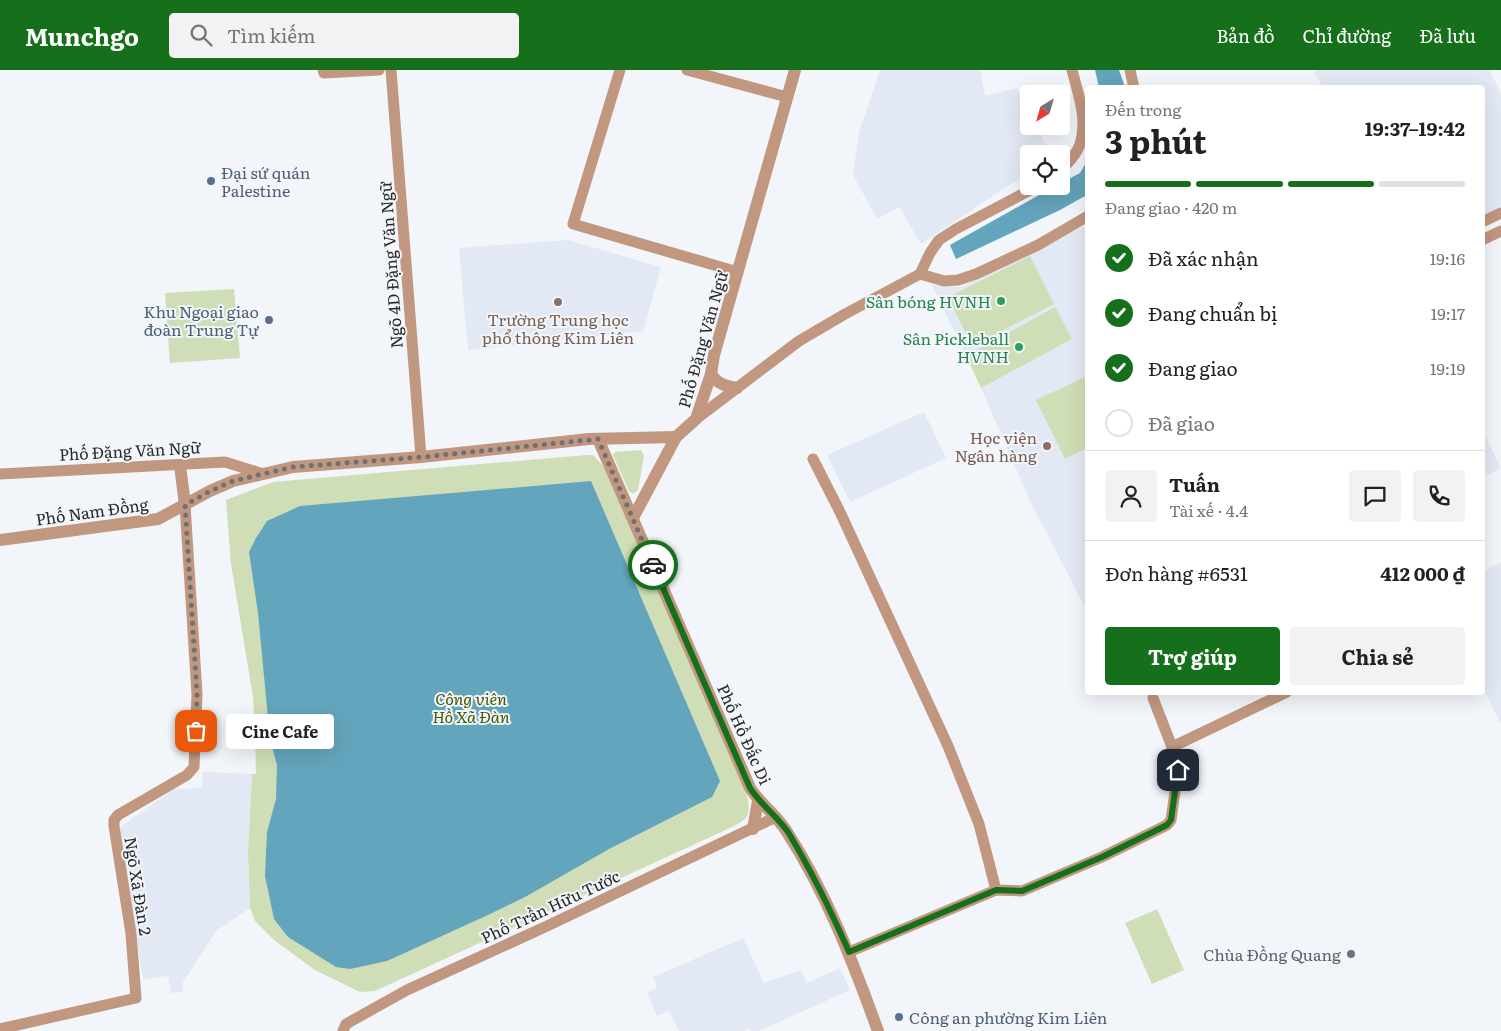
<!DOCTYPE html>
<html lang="vi">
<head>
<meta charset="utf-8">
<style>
  :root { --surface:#fff; --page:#f2f2f2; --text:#202124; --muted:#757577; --line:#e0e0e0; --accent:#16701b }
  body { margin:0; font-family:Literata,serif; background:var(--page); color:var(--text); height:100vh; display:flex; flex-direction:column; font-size:19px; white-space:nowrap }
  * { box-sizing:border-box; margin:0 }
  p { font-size:16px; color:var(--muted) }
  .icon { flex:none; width:28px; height:28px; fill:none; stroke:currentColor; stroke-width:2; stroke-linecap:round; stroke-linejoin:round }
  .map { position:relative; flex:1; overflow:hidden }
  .side { position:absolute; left:1085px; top:15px; width:400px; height:610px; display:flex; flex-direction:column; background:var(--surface); border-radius:5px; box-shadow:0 5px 20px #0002 }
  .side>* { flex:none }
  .needle { width:32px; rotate:217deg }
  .tools { position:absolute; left:1020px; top:15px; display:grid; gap:10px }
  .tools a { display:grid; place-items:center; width:50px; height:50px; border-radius:5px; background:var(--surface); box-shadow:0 5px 20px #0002; font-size:25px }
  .pin { position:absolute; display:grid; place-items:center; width:42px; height:42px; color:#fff; margin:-21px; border-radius:10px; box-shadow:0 2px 8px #0006 }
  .courier { position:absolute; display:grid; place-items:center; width:50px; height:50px; margin:-25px; border:4px solid #16701b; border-radius:50%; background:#fff; color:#222; box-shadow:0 1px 6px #0007 }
  .bubble { position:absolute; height:35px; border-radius:5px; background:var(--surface); box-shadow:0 5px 20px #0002; font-size:16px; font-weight:700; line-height:35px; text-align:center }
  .head em { font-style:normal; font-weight:700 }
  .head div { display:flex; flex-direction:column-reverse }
  .head { display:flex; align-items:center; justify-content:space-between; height:85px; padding:0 20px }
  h1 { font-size:32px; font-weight:700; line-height:38px }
  .bar { display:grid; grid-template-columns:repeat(4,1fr); gap:8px 5px; align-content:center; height:60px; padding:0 20px }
  .bar i { height:6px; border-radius:4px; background:var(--line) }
  .bar .current { background:var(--accent) }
  .bar p { grid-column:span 4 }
  .line { display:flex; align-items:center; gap:12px; padding:0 20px; border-top:1px solid var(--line) }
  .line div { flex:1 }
  .round { display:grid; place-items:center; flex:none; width:52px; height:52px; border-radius:5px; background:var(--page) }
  ol { padding:0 20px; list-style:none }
  li { display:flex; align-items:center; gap:15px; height:55px }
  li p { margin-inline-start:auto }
  li .icon { padding:5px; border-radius:50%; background:var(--accent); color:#fff; stroke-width:4 }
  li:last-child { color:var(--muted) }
  li i { width:28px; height:28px; border:2px solid var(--line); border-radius:50% }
  .primary-button { display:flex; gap:10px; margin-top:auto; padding:10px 20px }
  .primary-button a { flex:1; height:58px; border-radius:5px; background:var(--accent); color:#fff; font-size:20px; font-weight:700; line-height:58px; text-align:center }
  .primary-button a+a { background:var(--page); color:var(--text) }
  header { display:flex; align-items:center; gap:30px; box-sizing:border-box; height:70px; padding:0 25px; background:var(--accent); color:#fff }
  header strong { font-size:24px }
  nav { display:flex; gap:28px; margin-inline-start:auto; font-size:18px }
  .search { width:350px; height:45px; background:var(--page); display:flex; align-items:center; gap:12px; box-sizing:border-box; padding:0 18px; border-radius:5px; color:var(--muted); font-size:19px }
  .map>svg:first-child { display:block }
  .built { fill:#e3e9f4 }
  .green { fill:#cfdeb7 }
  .water { fill:#63a5bc }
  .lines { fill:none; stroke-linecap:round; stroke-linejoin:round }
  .minor { stroke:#c1977f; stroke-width:11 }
  .tertiary { stroke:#c1977f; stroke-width:12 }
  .done { stroke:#6e7072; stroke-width:5; stroke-dasharray:0 9 }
  .route { stroke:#16701b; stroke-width:6 }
  .service-dot { fill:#5c6f8a; stroke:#f2f5f9; stroke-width:2 }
  .leisure-dot { fill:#2e9e5b; stroke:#f2f5f9; stroke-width:2 }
  .education-dot { fill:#8d6e63; stroke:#f2f5f9; stroke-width:2 }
  .worship-dot { fill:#6b7280; stroke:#f2f5f9; stroke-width:2 }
  .labels { text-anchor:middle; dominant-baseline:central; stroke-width:4; stroke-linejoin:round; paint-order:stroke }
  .service-label { font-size:16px; fill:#4e5e75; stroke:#f2f5f9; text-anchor:start }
  .street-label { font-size:16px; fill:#27282a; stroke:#f2f5f9 }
  .leisure-label { font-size:16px; fill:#27864d; stroke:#f2f5f9; text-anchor:end }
  .education-label { font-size:16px; fill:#785e54; stroke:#f2f5f9 }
  .park-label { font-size:16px; font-style:italic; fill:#425802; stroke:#f2f5f9 }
  .worship-label { font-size:16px; fill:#5b616d; stroke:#f2f5f9; text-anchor:end }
</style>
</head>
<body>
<header>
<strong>Munchgo</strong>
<div class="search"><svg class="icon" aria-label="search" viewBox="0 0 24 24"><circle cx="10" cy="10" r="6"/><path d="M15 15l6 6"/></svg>Tìm kiếm</div>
<nav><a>Bản đồ</a><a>Chỉ đường</a><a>Đã lưu</a></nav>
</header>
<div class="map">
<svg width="1501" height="961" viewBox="0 0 1501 961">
  <rect width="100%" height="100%" fill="#f2f5f9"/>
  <g class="built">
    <path d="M880,0H980L985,26L1017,18L1029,41V56H1036L1050,84H1029V102L921,174L899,137L877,149L853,105L859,62Z"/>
    <path d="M1317,0H1489L1501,23V137L1483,146L1482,18L1323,17L1314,2Z"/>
    <path d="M1087,155V541L1031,433L978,311L932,215L960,217Z"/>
    <path d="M568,170L661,197L643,261L468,280L459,178Z"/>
    <path d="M924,342L946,388L850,432L827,385Z"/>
    <path d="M1483,365H1485L1501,398L1483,407Z"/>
    <path d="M1501,492V654L1483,618L1482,502Z"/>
    <path d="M203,702L252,704L248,783L250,838L217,860L183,912V922L171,923L168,906L143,909L119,758L174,719L202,718Z"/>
    <path d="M743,868L764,913L801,900L807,913L840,898L850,920L759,961H751L750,958L743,961H679L669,941L657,946L647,923L657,918L653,907Z"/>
  </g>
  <g class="green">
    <path d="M1030,186L1054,234L972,276L948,227Z"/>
    <path d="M234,219L240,288L170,293L165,223Z"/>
    <path d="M1055,237L1072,269L981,318L966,286Z"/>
    <path d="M1087,306V378L1065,389L1036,330Z"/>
    <path d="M641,380L644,386L638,420L633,424L629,421L613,385L615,382Z"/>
    <path d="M587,385H593L603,396L624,442L747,726C751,744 749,749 732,757L375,921L360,922L315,900L274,870L255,851L250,838L248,783L252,704H256L255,659L253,627L231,494L226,430L273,412Z"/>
    <path d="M1157,839L1184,900L1152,914L1125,853Z"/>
  </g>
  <g class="water">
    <path d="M1095,0H1119L1125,17H1099Z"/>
    <path d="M1087,91V122L1085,126L1060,140L956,189L950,175L1055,116H1061V113L1080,103Z"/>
    <path d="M591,411L720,711L712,727L609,779L525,827L488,845L387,891L350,899L336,897L288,867L274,849L265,806L267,762L276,729L277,695L270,669L258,543L249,482L256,468L267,451L300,436Z"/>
  </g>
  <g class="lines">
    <g class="minor">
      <path d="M323,0L324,3L379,0"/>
      <path d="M391,0L421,387"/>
      <path d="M620,0L573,154L738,202"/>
      <path d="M687,0L787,27"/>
      <path d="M1130,0L1134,18"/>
      <path d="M1061,100C1068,93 1077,84 1080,74C1088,50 1078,23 1072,0"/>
      <path d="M1482,152L1501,143"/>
      <path d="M1482,170L1501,161"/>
      <path d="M920,204L944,211L958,210L976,204L1038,175L1088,146"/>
      <path d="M696,349L799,271L845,244L920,204L930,183L939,170L956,159L1038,116"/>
      <path d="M813,389L840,442L948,676L979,754L996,820"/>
      <path d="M0,404L225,392L260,403"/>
      <path d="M1172,677L1287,622"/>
      <path d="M849,882L996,820L1022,821L1102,787L1167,755L1171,750L1178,700L1172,677L1153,628"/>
      <path d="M0,959L136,928L131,864L114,756V750L118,745L187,705L194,697L197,624L185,435"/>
      <path d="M343,961L346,954L407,920L545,857L776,747"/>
    </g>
    <g class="tertiary">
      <path d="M711,304C717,314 726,316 737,318"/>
      <path d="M598,369L750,718C761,735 777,745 787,762C827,824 853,892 878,961"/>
      <path d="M180,395L185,435"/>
      <path d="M633,448L676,367L696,349L711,304L714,285L795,0"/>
      <path d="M0,470L158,449L210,421L233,411L293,397L421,387L589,369L676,367"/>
      <path d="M753,759L758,731"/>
    </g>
  </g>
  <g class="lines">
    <path class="done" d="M196,661L197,624L185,435L210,421L233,411L293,397L422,387L598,369L653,495"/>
    <path class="route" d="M653,495L750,718C761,735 777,746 788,762C811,800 831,841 849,882L996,820L1022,821L1102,787L1167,755L1171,750L1178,700"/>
  </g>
  <g class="service-dot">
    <circle cx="211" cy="111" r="5"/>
    <circle cx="269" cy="250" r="5"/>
    <circle cx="899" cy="947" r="5"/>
  </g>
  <g class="leisure-dot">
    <circle cx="1001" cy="231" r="5"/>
    <circle cx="1019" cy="277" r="5"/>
  </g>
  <g class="education-dot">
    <circle cx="558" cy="232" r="5"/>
    <circle cx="1047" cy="376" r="5"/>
  </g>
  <circle class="worship-dot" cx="1351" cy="884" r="5"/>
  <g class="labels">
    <g class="service-label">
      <text x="221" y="102">Đại sứ quán<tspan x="221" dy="18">Palestine</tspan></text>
      <text x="259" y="241" text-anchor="end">Khu Ngoại giao<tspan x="259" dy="18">đoàn Trung Tự</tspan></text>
      <text x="909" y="947">Công an phường Kim Liên</text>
    </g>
    <g class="street-label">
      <text transform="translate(390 195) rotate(-94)">Ngõ 4D Đặng Văn Ngữ</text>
      <text transform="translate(702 269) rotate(-74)">Phố Đặng Văn Ngữ</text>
      <text transform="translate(130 380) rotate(-3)">Phố Đặng Văn Ngữ</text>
      <text transform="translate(92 441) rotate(-8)">Phố Nam Đồng</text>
      <text transform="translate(745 664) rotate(66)">Phố Hồ Đắc Di</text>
      <text transform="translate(139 816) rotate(81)">Ngõ Xã Đàn 2</text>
      <text transform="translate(550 836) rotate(-25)">Phố Trần Hữu Tước</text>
    </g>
    <g class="leisure-label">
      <text x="991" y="231">Sân bóng HVNH</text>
      <text x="1009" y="268">Sân Pickleball<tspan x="1009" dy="18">HVNH</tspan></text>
    </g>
    <g class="education-label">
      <text x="558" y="249">Trường Trung học<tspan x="558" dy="18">phổ thông Kim Liên</tspan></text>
      <text x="1037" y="367" text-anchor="end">Học viện<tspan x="1037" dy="18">Ngân hàng</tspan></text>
    </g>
    <g class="park-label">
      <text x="471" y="628">Công viên<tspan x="471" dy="18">Hồ Xã Đàn</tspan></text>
    </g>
    <g class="worship-label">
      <text x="1341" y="884">Chùa Đồng Quang</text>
    </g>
  </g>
</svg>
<div class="tools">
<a><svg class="needle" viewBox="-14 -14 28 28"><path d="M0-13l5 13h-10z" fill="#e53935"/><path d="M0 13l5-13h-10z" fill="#757577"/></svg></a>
<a><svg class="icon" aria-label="locate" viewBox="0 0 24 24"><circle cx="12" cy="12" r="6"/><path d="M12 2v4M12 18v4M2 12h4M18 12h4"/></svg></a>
</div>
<div class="pin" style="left:196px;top:661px;background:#ea580c"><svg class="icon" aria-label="bag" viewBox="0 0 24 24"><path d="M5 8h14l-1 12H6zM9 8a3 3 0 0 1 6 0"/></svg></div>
<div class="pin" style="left:1178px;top:700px;background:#1f2937"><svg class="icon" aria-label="home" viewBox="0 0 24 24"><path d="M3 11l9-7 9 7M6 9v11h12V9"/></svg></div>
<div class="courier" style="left:653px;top:495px"><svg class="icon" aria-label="car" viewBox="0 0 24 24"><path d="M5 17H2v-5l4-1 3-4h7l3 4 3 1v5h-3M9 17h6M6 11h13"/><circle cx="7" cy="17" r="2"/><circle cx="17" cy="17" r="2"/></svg></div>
<div class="bubble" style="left:226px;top:644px;width:108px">Cine Cafe</div>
<section class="side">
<div class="head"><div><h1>3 phút</h1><p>Đến trong</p></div><em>19:37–19:42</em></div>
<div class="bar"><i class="current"></i><i class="current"></i><i class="current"></i><i></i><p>Đang giao · 420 m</p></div>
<ol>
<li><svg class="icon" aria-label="check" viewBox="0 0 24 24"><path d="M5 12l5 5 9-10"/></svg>Đã xác nhận<p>19:16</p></li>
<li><svg class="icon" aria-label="check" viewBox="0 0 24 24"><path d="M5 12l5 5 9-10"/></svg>Đang chuẩn bị<p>19:17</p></li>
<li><svg class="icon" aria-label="check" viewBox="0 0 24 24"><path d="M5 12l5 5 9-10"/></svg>Đang giao<p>19:19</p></li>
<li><i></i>Đã giao</li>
</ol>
<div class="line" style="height:90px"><a class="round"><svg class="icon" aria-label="person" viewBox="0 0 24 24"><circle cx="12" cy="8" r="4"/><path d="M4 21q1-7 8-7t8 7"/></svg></a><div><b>Tuấn</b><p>Tài xế · 4.4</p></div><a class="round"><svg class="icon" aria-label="chat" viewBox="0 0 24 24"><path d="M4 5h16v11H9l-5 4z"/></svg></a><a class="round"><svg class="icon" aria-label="phone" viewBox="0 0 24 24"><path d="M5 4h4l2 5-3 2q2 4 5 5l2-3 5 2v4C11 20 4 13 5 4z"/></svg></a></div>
<div class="line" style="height:65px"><div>Đơn hàng #6531</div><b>412 000 ₫</b></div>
<div class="primary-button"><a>Trợ giúp</a><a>Chia sẻ</a></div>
</section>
</div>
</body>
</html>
